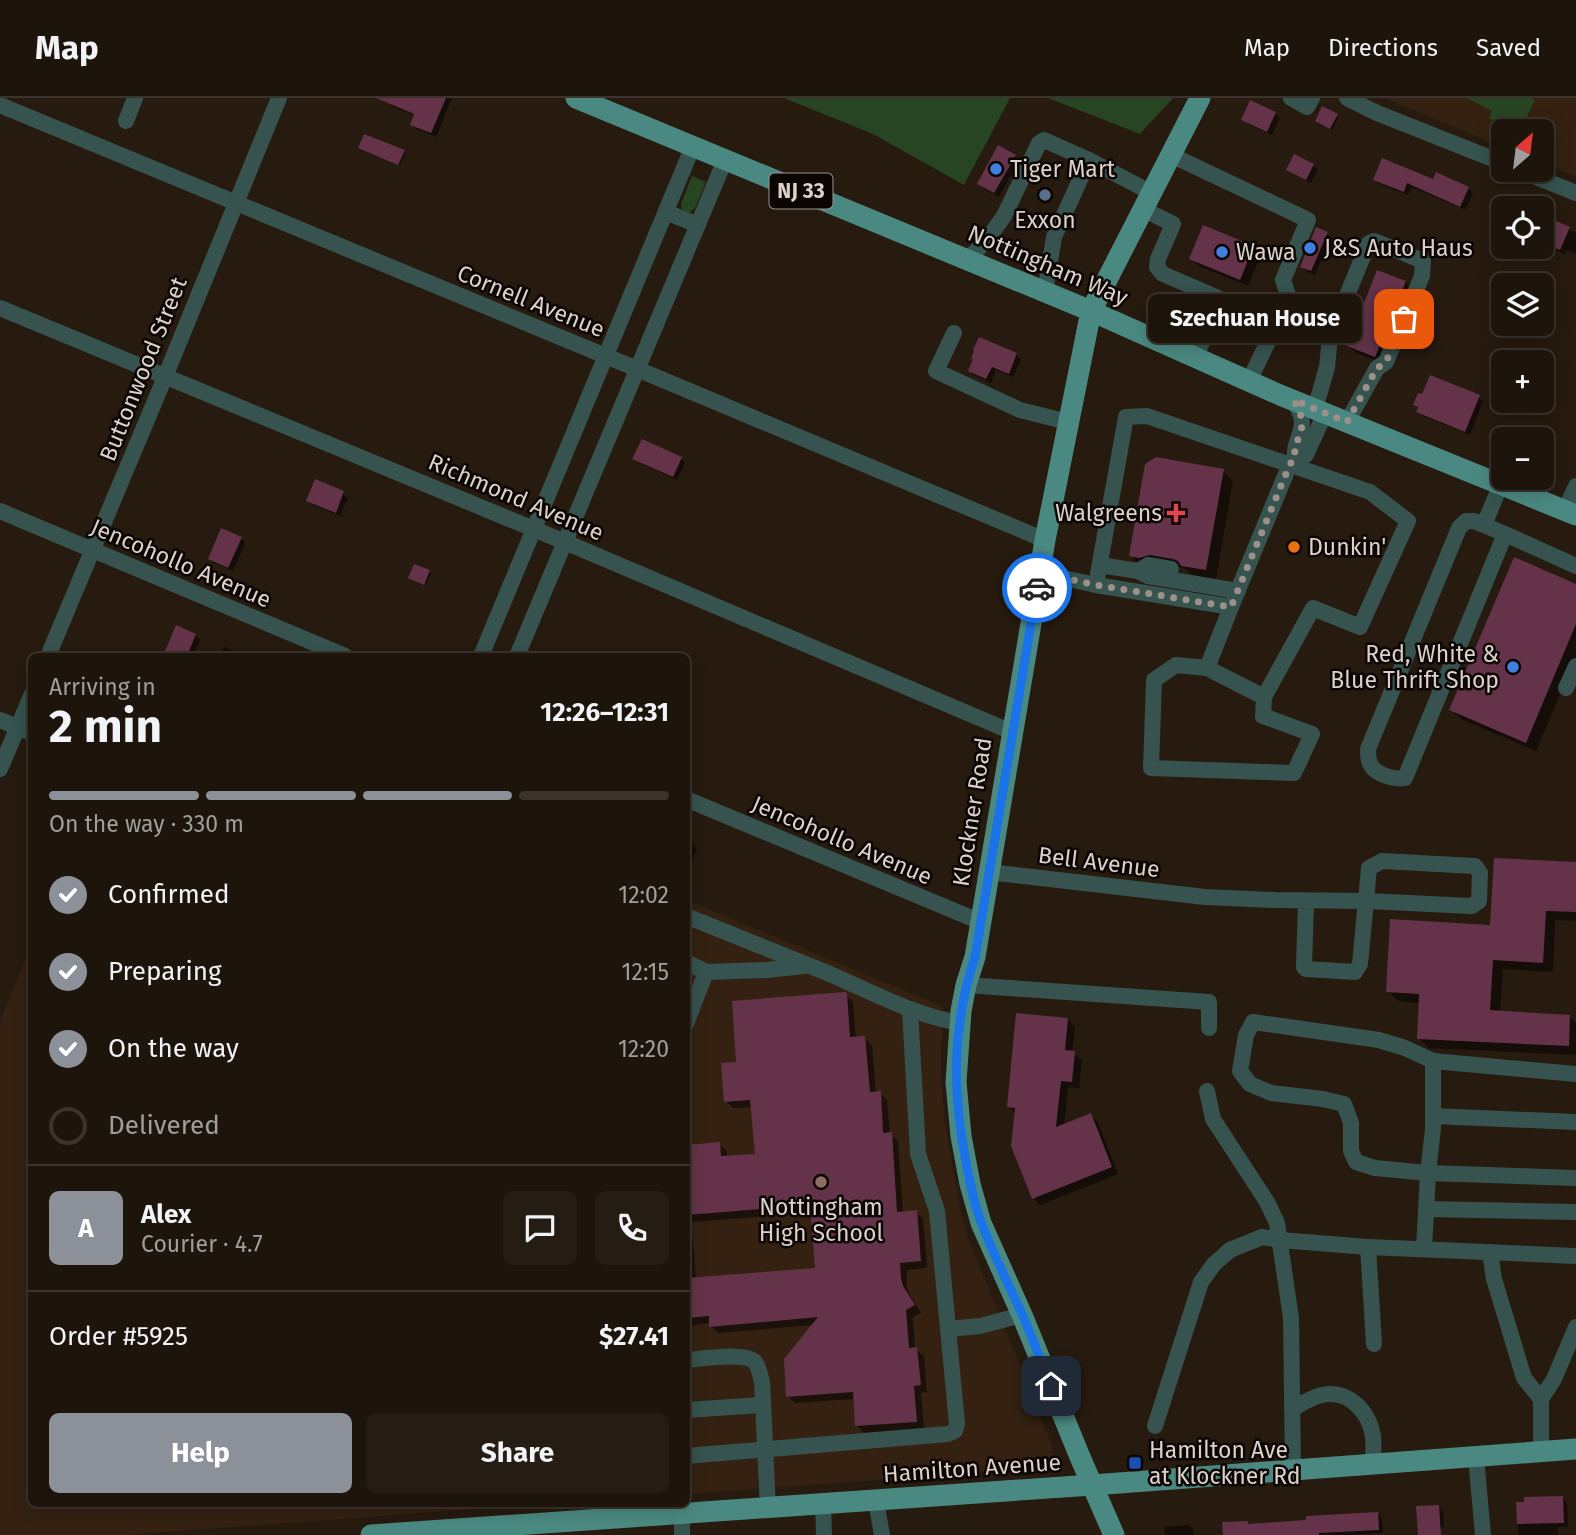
<!DOCTYPE html>
<html lang="en">
<head>
<meta charset="utf-8">
<style>
  :root { --surface:#1d140b; --page:#251d14; --text:#f1f3f6; --muted:#a09e9d; --line:#3b332c; --accent:#8c9099 }
  body { margin:0; font-family:"Fira Sans",sans-serif; background:var(--page); color:var(--text); height:100vh; display:flex; flex-direction:column; font-size:26px; white-space:nowrap }
  * { box-sizing:border-box; margin:0 }
  p { font-size:23px; color:var(--muted) }
  .icon { flex:none; width:38px; height:38px; fill:none; stroke:currentColor; stroke-width:2; stroke-linecap:round; stroke-linejoin:round }
  .map { position:relative; flex:1; overflow:hidden }
  .drawer { position:absolute; left:28px; top:555px; width:662px; height:854px; display:flex; flex-direction:column; background:var(--surface); border-radius:10px; box-shadow:0 4px 18px #0003,0 0 0 2px var(--line) }
  .drawer>* { flex:none }
  .needle { width:46px; rotate:28deg }
  .tools { position:absolute; left:1491px; top:21px; display:grid; gap:14px }
  .tools a { display:grid; place-items:center; width:63px; height:63px; border-radius:10px; background:var(--surface); box-shadow:0 4px 18px #0003,0 0 0 2px var(--line); font-size:35px }
  .pin { position:absolute; display:grid; place-items:center; width:60px; height:60px; color:#fff; margin:-30px; border-radius:14px; box-shadow:0 4px 10px #0006 }
  .courier { position:absolute; display:grid; place-items:center; width:70px; height:70px; margin:-35px; border:5px solid #1a73e8; border-radius:50%; background:#fff; color:#222; box-shadow:0 2px 9px #0007 }
  .bubble { position:absolute; height:49px; border-radius:10px; background:var(--surface); box-shadow:0 4px 18px #0003,0 0 0 2px var(--line); font-size:23px; font-weight:700; line-height:49px; text-align:center }
  .headline em { font-style:normal; font-weight:700 }
  .headline div { display:flex; flex-direction:column-reverse }
  .headline { display:flex; align-items:center; justify-content:space-between; height:119px; padding:0 21px }
  h1 { font-size:46px; font-weight:700; line-height:52px }
  .bar { display:grid; grid-template-columns:repeat(4,1fr); gap:10px 7px; align-content:center; height:84px; padding:0 21px }
  .bar i { height:9px; border-radius:5px; background:var(--line) }
  .bar .current { background:var(--accent) }
  .bar p { grid-column:span 4 }
  .line { display:flex; align-items:center; gap:18px; padding:0 21px; border-top:2px solid var(--line) }
  .line div { flex:1 }
  .round { display:grid; place-items:center; flex:none; width:74px; height:74px; border-radius:10px; background:var(--page) }
  ol { padding:0 21px; list-style:none }
  li { display:flex; align-items:center; gap:21px; height:77px }
  li p { margin-inline-start:auto }
  li .icon { padding:7px; border-radius:50%; background:var(--accent); color:#fff; stroke-width:4 }
  li:last-child { color:var(--muted) }
  li i { width:38px; height:38px; border:4px solid var(--line); border-radius:50% }
  .button { display:flex; gap:14px; margin-top:auto; padding:14px 21px }
  .button a { flex:1; height:80px; border-radius:10px; background:var(--accent); color:#fff; font-size:28px; font-weight:700; line-height:80px; text-align:center }
  .button a+a { background:var(--page); color:var(--text) }
  header { display:flex; align-items:center; gap:42px; box-sizing:border-box; height:98px; padding:0 35px; background:var(--surface); border-bottom:2px solid var(--line) }
  header strong { font-size:33px }
  nav { display:flex; gap:38px; margin-inline-start:auto; font-size:24px }
  .map>svg:first-child { display:block }
  .built { fill:#342111 }
  .green { fill:#274423 }
  .shadow { fill:#0007; fill-rule:evenodd }
  .building { fill:#64334a }
  .lines { fill:none; stroke-linecap:round; stroke-linejoin:round }
  .minor { stroke:#36534f; stroke-width:16 }
  .major { stroke:#4a8981; stroke-width:21 }
  .done { stroke:#9c9189; stroke-width:7; stroke-dasharray:0 12.6 }
  .route { stroke:#1a73e8; stroke-width:9 }
  .shop-dot { fill:#3f7fe0; stroke:#0b0603; stroke-width:2.5 }
  .service-dot { fill:#5c6f8a; stroke:#0b0603; stroke-width:2.5 }
  .health-dot { fill:#e0444e; stroke:#0b0603; stroke-width:2.5 }
  .food-dot { fill:#e8710a; stroke:#0b0603; stroke-width:2.5 }
  .education-dot { fill:#8d6e63; stroke:#0b0603; stroke-width:2.5 }
  .transit-dot { fill:#1a4fb4; stroke:#0b0603; stroke-width:2.5 }
  .labels { text-anchor:middle; dominant-baseline:central; stroke-width:5; stroke-linejoin:round; paint-order:stroke }
  .shield { fill:#0b0603; stroke:#9d948e; stroke-width:2 }
  .shield-label { font-size:21px; font-weight:bold; fill:#dbd1ca }
  .poi-label { font-size:23px; fill:#dbd1ca; stroke:#0b0603; text-anchor:start }
  .street-label { font-size:23px; fill:#dbd1ca; stroke:#0b0603 }
</style>
</head>
<body>
<header>
<strong>Map</strong>
<nav><a>Map</a><a>Directions</a><a>Saved</a></nav>
</header>
<div class="map">
<svg width="1576" height="1437" viewBox="0 0 1576 1437">
  <rect width="100%" height="100%" fill="#271a0f"/>
  <g class="built">
    <path d="M1384,0H1576V78L1542,65V33H1503V49Z"/>
    <path d="M686,802L942,908L943,918L941,956L942,992L945,1025L960,1110L968,1140L1051,1345L1052,1356L1047,1365L1039,1370L686,1396Z"/>
    <path d="M31,847L32,1405H555L126,1437H0V923Z"/>
  </g>
  <g class="green">
    <path d="M784,0H1010L964,87L873,36Z"/>
    <path d="M1048,0H1173L1140,36Z"/>
    <path d="M1467,0H1532L1535,2L1520,33H1516L1489,20L1492,13Z"/>
    <path d="M692,78L706,84L695,110L689,115L682,112L681,106Z"/>
  </g>
  <g class="shadow">
    <path d="M384,0H452L436,39L417,31L412,26L416,18L395,10Z"/>
    <path d="M1251,5L1275,16L1280,20L1272,37L1248,26L1243,22Z"/>
    <path d="M1337,18L1338,20L1332,32L1318,25Z"/>
    <path d="M362,52L404,53L405,55L400,67Z"/>
    <path d="M1015,58L1019,62L999,99L983,90L979,85Z"/>
    <path d="M1313,68L1318,72L1311,85L1293,76L1288,72Z"/>
    <path d="M1375,81L1434,83L1468,90L1473,95L1465,112L1412,89L1408,97L1380,86Z"/>
    <path d="M1497,105L1504,108L1505,105L1519,110H1503V125L1497,122L1492,118Z"/>
    <path d="M1542,119L1576,135V156L1566,152L1565,156L1542,146Z"/>
    <path d="M1204,129L1253,149L1261,157L1248,188L1199,168L1191,160Z"/>
    <path d="M1327,136L1331,140L1315,177L1306,173L1302,168Z"/>
    <path d="M1405,184L1412,192L1383,265L1356,255L1349,248Z"/>
    <path d="M1016,257L1021,261L1013,279L996,272L991,285L974,277L970,273Z"/>
    <path d="M1479,299L1483,303L1470,337L1423,318L1415,307Z"/>
    <path d="M1531,333L1551,341L1556,345L1549,362L1544,361L1542,366V341H1528Z"/>
    <path d="M634,361H681L685,365L677,382L639,365Z"/>
    <path d="M1223,373L1233,383L1216,481L1193,477L1184,470L1161,466L1141,468L1131,458Z"/>
    <path d="M316,384L343,395L348,400L340,418L313,407L308,402Z"/>
    <path d="M241,440L245,445L233,473L214,465L210,461Z"/>
    <path d="M429,474L431,475L426,487L412,481Z"/>
    <path d="M1576,488V559L1536,653L1461,621L1451,611Z"/>
    <path d="M177,530L195,538L200,542L193,558H165Z"/>
    <path d="M224,549L243,557L244,558H220Z"/>
    <path d="M686,743L693,746L697,751L689,770L686,769Z"/>
    <path d="M1576,766V823L1555,822L1553,874L1503,871L1500,915L1569,918L1576,925V957L1429,950L1419,940L1420,905L1398,903L1388,893L1492,828Z"/>
    <path d="M845,896L853,904L856,941L865,940L872,948L876,995H880L887,1002L890,1036L898,1043L903,1115L916,1114L923,1121L927,1170L907,1172V1189L910,1197L921,1215L913,1219L915,1251L924,1258L927,1294L921,1295L924,1330L864,1335L857,1328L855,1301L795,1305L788,1298L814,1227L718,1235L711,1228V1225L686,1228V1048L719,1046L727,1053V1060L756,1057L753,1009L733,1010L726,1003L738,966ZM812,1115L817,1171L696,1181L691,1124Z"/>
    <path d="M1068,922L1075,929L1072,955L1082,962L1079,990L1068,989L1064,1028L1090,1017L1098,1025L1118,1076L1040,1107L1033,1100L1016,1016L1009,1009Z"/>
    <path d="M1563,1400L1567,1405L1568,1429H1558V1437H1518V1406Z"/>
    <path d="M1438,1409L1443,1413L1444,1429L1424,1431Z"/>
    <path d="M1377,1415L1382,1420L1383,1435L1354,1437H1225L1247,1424L1250,1428Z"/>
    <path d="M1189,1427L1193,1431L1194,1437H1165L1164,1429Z"/>
  </g>
  <g class="building">
    <path d="M376,0H446L431,35L410,27L414,16Z"/>
    <path d="M1250,2L1276,14L1267,34L1241,22Z"/>
    <path d="M1322,8L1338,16L1330,31L1315,23Z"/>
    <path d="M364,36L405,52L398,67L358,50Z"/>
    <path d="M998,47L1016,57L994,95L977,86Z"/>
    <path d="M1294,56L1314,66L1306,82L1286,72Z"/>
    <path d="M1382,60L1433,81L1436,74L1469,89L1460,109L1407,85L1404,94L1373,82Z"/>
    <path d="M1542,117L1570,129L1560,152L1542,144Z"/>
    <path d="M1203,127L1254,148L1240,182L1189,161Z"/>
    <path d="M1316,129L1328,134L1311,173L1300,169Z"/>
    <path d="M1377,172L1406,183L1375,259L1347,248Z"/>
    <path d="M979,239L1017,255L1009,276L992,269L986,281L968,273L973,261H971L974,253L973,252Z"/>
    <path d="M1430,277L1480,297L1465,334L1416,314L1418,309L1413,307L1418,295L1422,296Z"/>
    <path d="M642,341L682,359L673,379L632,361Z"/>
    <path d="M1156,359L1224,371L1206,472L1181,468L1178,463L1173,461L1150,457L1139,460L1129,458L1145,366Z"/>
    <path d="M315,381L344,393L336,415L306,403Z"/>
    <path d="M221,430L242,439L228,470L208,461Z"/>
    <path d="M1514,459L1576,486V526L1526,645L1449,612Z"/>
    <path d="M414,466L430,472L424,487L408,480Z"/>
    <path d="M176,527L196,536L187,558H163Z"/>
    <path d="M1494,760L1576,764V814L1546,813L1543,865L1493,862L1490,912L1570,917L1569,948L1417,941L1419,896L1386,894L1390,821L1490,827Z"/>
    <path d="M845,894L847,895L850,939L865,938L870,994L881,993L883,1035L892,1034L897,1114L917,1112L921,1163L900,1165L901,1180L903,1188L915,1207L906,1212L909,1250L917,1249L921,1287L914,1288L917,1324L855,1328L853,1294L786,1299L784,1261L818,1219L709,1229V1218L686,1220V1180L815,1170L810,1107L686,1117V1047L720,1044L721,1058L755,1056L750,1002L724,1004L721,965L736,964L732,903Z"/>
    <path d="M1016,915L1068,920L1065,952L1075,953L1072,984L1061,983L1056,1029L1091,1015L1112,1069L1032,1101L1011,1048L1015,1010L1007,1009Z"/>
    <path d="M1563,1398L1564,1425L1517,1426L1516,1404H1524V1399Z"/>
    <path d="M1439,1407L1441,1437H1418L1416,1408Z"/>
    <path d="M1378,1414L1379,1432L1319,1435V1437H1223L1222,1424L1248,1423V1426L1306,1422V1418Z"/>
  </g>
  <g class="lines">
    <g class="minor">
      <path d="M1291,0L1307,9L1312,0"/>
      <path d="M1347,0L1377,15L1503,65"/>
      <path d="M0,7L637,271L1045,442"/>
      <path d="M126,23L135,0"/>
      <path d="M1171,57L1308,122L1283,182L1289,200L1249,283"/>
      <path d="M1519,72L1576,95"/>
      <path d="M1143,111L1173,126L1158,161L1157,169L1163,176L1223,202L1195,259"/>
      <path d="M666,114L698,127"/>
      <path d="M967,162L986,143L1004,118L1039,45L1044,42L1089,62"/>
      <path d="M1045,194L1054,139L1089,62L1152,95"/>
      <path d="M0,210L565,444L1012,634"/>
      <path d="M954,235L936,273L1020,312L1068,324"/>
      <path d="M1315,311L1327,269L1330,239L1368,146L1374,143L1423,163L1422,178L1386,264L1377,270L1347,324"/>
      <path d="M1295,360L1306,357L1325,315"/>
      <path d="M1565,412L1576,388"/>
      <path d="M0,413L345,558"/>
      <path d="M1484,427L1505,436L1405,680C1395,682 1378,677 1372,669C1368,664 1368,657 1368,651L1459,430L1466,423H1474L1484,427L1501,386"/>
      <path d="M1505,436L1576,468"/>
      <path d="M1100,467L1138,473L1148,478L1238,493"/>
      <path d="M1138,473L1148,467L1171,471"/>
      <path d="M1040,475L1096,487L1231,509L1207,570L1176,567L1154,582L1151,670L1294,675L1312,636L1263,618L1264,599"/>
      <path d="M1096,487L1126,319L1147,318L1370,394L1408,423L1360,529L1313,510L1264,599L1207,570"/>
      <path d="M1231,509L1290,366L1295,360C1293,345 1302,338 1302,324C1302,317 1297,309 1294,302"/>
      <path d="M48,558L165,279L279,0"/>
      <path d="M481,558L693,48"/>
      <path d="M517,558L725,62"/>
      <path d="M1566,590L1576,568"/>
      <path d="M0,622L32,635"/>
      <path d="M0,671L32,596"/>
      <path d="M686,701L981,824"/>
      <path d="M989,774L1205,799L1274,802L1367,803L1472,808L1479,803L1480,775L1475,768L1382,763L1369,770L1360,866L1355,874L1306,871L1304,869L1306,803"/>
      <path d="M686,818C732,837 779,855 825,874C870,893 912,917 960,925"/>
      <path d="M686,864L706,874L767,872L804,868"/>
      <path d="M966,887L1209,904V930"/>
      <path d="M686,926L706,874"/>
      <path d="M1433,963L1405,950L1379,942L1253,924L1246,937L1240,973L1250,986L1271,995L1323,1001L1344,1006L1351,1025V1053L1356,1064L1375,1070L1428,1075L1576,1080"/>
      <path d="M1207,993L1213,1021L1267,1104L1277,1125L1291,1220L1293,1373"/>
      <path d="M1433,1018L1576,1024"/>
      <path d="M1426,1111L1576,1114"/>
      <path d="M1368,1149L1374,1246"/>
      <path d="M1424,1151L1428,1075L1433,1031V963L1576,976"/>
      <path d="M1490,1154L1494,1181L1524,1280L1541,1301"/>
      <path d="M948,1231L980,1228L1022,1217"/>
      <path d="M686,1262C701,1261 742,1254 754,1263C759,1268 760,1277 762,1284L768,1410"/>
      <path d="M1292,1311C1301,1306 1312,1299 1322,1297C1349,1291 1369,1314 1373,1338C1374,1347 1373,1357 1373,1367"/>
      <path d="M686,1312L762,1307"/>
      <path d="M1155,1328L1201,1184L1214,1166L1230,1152L1262,1139L1280,1142L1368,1149L1576,1158"/>
      <path d="M1541,1354V1301L1554,1281L1576,1229"/>
      <path d="M686,1358L948,1336L955,1333L957,1326L937,1113L918,1056L910,912"/>
      <path d="M1476,1359L1483,1437"/>
      <path d="M876,1403L882,1437"/>
      <path d="M823,1406L824,1437"/>
      <path d="M682,1416V1437"/>
    </g>
    <g class="major">
      <path d="M576,0L1091,213L1280,297L1576,417"/>
      <path d="M371,1437L1092,1387L1576,1351"/>
      <path d="M1114,1437L1080,1359L1022,1217L981,1125L970,1086L961,1038L956,984L961,913L966,887L975,859L1045,442L1091,213L1200,0"/>
    </g>
  </g>
  <g class="lines">
    <path class="done" d="M1037,490L1040,475L1096,487L1231,509L1290,366L1295,360C1293,345 1302,338 1302,325C1302,317 1297,309 1294,302L1347,324L1377,270L1386,264L1404,221"/>
    <path class="route" d="M1037,490L975,859C952,928 952,993 966,1064C970,1085 974,1107 982,1126C993,1156 1008,1185 1021,1214C1032,1238 1041,1264 1051,1288"/>
  </g>
  <g class="shop-dot">
    <circle cx="996" cy="71" r="7"/>
    <circle cx="1310" cy="150" r="7"/>
    <circle cx="1222" cy="154" r="7"/>
    <circle cx="1513" cy="569" r="7"/>
  </g>
  <circle class="service-dot" cx="1045" cy="97" r="7"/>
  <path class="health-dot" d="M1172.5 404.5h7v7h7v7h-7v7h-7v-7h-7v-7h7z"/>
  <circle class="food-dot" cx="1294" cy="449" r="7"/>
  <circle class="education-dot" cx="821" cy="1084" r="7"/>
  <rect class="transit-dot" x="1128" y="1358" width="14" height="14" rx="3.5"/>
  <g class="labels">
    <rect class="shield" x="769.5" y="75.5" width="63" height="35" rx="5"/>
    <g class="shield-label">
      <text x="801" y="93">NJ 33</text>
    </g>
    <g class="poi-label">
      <text x="1010" y="71">Tiger Mart</text>
      <text x="1045" y="122" text-anchor="middle">Exxon</text>
      <text x="1324" y="150">J&amp;S Auto Haus</text>
      <text x="1236" y="154">Wawa</text>
      <text x="1162" y="415" text-anchor="end">Walgreens</text>
      <text x="1308" y="449">Dunkin'</text>
      <text x="1499" y="556" text-anchor="end">Red, White &amp;<tspan x="1499" dy="26">Blue Thrift Shop</tspan></text>
      <text x="821" y="1109" text-anchor="middle">Nottingham<tspan x="821" dy="26">High School</tspan></text>
      <text x="1149" y="1352">Hamilton Ave<tspan x="1149" dy="26">at Klockner Rd</tspan></text>
    </g>
    <g class="street-label">
      <text transform="translate(1048 167) rotate(23)">Nottingham Way</text>
      <text transform="translate(531 203) rotate(22)">Cornell Avenue</text>
      <text transform="translate(143 271) rotate(-68)">Buttonwood Street</text>
      <text transform="translate(516 399) rotate(23)">Richmond Avenue</text>
      <text transform="translate(181 465) rotate(23)">Jencohollo Avenue</text>
      <text transform="translate(972 714) rotate(-81)">Klockner Road</text>
      <text transform="translate(842 742) rotate(23)">Jencohollo Avenue</text>
      <text transform="translate(1099 764) rotate(7)">Bell Avenue</text>
      <text transform="translate(972 1370) rotate(-4)">Hamilton Avenue</text>
    </g>
  </g>
</svg>
<div class="tools">
<a><svg class="needle" viewBox="-14 -14 28 28"><path d="M0-13l5 13h-10z" fill="#e53935"/><path d="M0 13l5-13h-10z" fill="#a09e9d"/></svg></a>
<a><svg class="icon" aria-label="locate" viewBox="0 0 24 24"><circle cx="12" cy="12" r="6"/><path d="M12 2v4M12 18v4M2 12h4M18 12h4"/></svg></a>
<a><svg class="icon" aria-label="layers" viewBox="0 0 24 24"><path d="M12 4l9 5-9 5-9-5zM3 14l9 5 9-5"/></svg></a>
<a>+</a>
<a>−</a>
</div>
<div class="pin" style="left:1404px;top:221px;background:#ea580c"><svg class="icon" aria-label="bag" viewBox="0 0 24 24"><path d="M5 8h14l-1 12H6zM9 8a3 3 0 0 1 6 0"/></svg></div>
<div class="pin" style="left:1051px;top:1288px;background:#1f2937"><svg class="icon" aria-label="home" viewBox="0 0 24 24"><path d="M3 11l9-7 9 7M6 9v11h12V9"/></svg></div>
<div class="courier" style="left:1037px;top:490px"><svg class="icon" aria-label="car" viewBox="0 0 24 24"><path d="M5 17H2v-5l4-1 3-4h7l3 4 3 1v5h-3M9 17h6M6 11h13"/><circle cx="7" cy="17" r="2"/><circle cx="17" cy="17" r="2"/></svg></div>
<div class="bubble" style="left:1148px;top:196px;width:214px">Szechuan House</div>
<section class="drawer">
<div class="headline"><div><h1>2 min</h1><p>Arriving in</p></div><em>12:26–12:31</em></div>
<div class="bar"><i class="current"></i><i class="current"></i><i class="current"></i><i></i><p>On the way · 330 m</p></div>
<ol>
<li><svg class="icon" aria-label="check" viewBox="0 0 24 24"><path d="M5 12l5 5 9-10"/></svg>Confirmed<p>12:02</p></li>
<li><svg class="icon" aria-label="check" viewBox="0 0 24 24"><path d="M5 12l5 5 9-10"/></svg>Preparing<p>12:15</p></li>
<li><svg class="icon" aria-label="check" viewBox="0 0 24 24"><path d="M5 12l5 5 9-10"/></svg>On the way<p>12:20</p></li>
<li><i></i>Delivered</li>
</ol>
<div class="line" style="height:126px"><b class="round" style="background:var(--accent);color:#fff">A</b><div><b>Alex</b><p>Courier · 4.7</p></div><a class="round"><svg class="icon" aria-label="chat" viewBox="0 0 24 24"><path d="M4 5h16v11H9l-5 4z"/></svg></a><a class="round"><svg class="icon" aria-label="phone" viewBox="0 0 24 24"><path d="M5 4h4l2 5-3 2q2 4 5 5l2-3 5 2v4C11 20 4 13 5 4z"/></svg></a></div>
<div class="line" style="height:91px"><div>Order #5925</div><b>$27.41</b></div>
<div class="button"><a>Help</a><a>Share</a></div>
</section>
</div>
</body>
</html>
